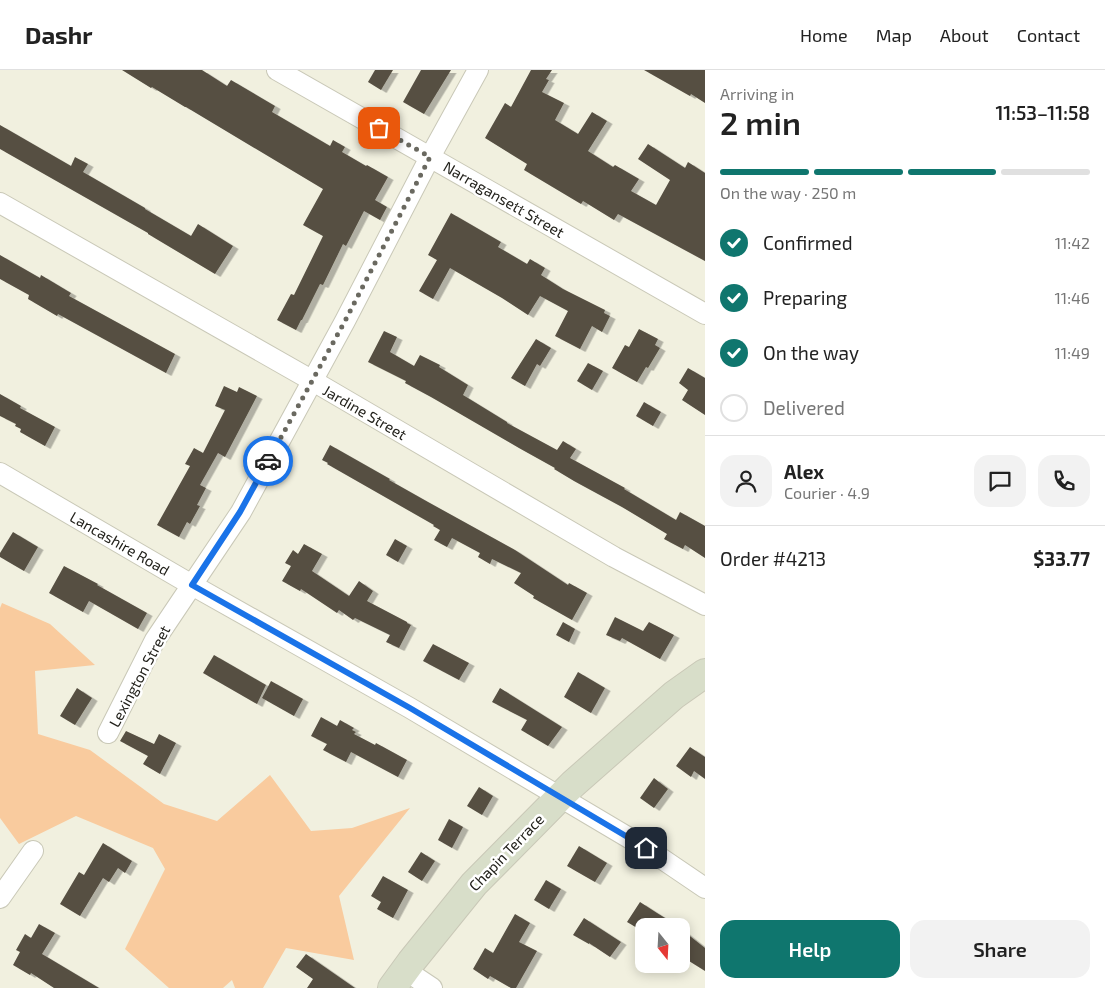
<!DOCTYPE html>
<html lang="en">
<head>
<meta charset="utf-8">
<style>
  :root { --surface:#fff; --page:#f2f2f2; --text:#222; --muted:#767676; --line:#e0e0e0; --accent:#0f766e }
  body { margin:0; font-family:"Exo 2",sans-serif; background:var(--page); color:var(--text); height:100vh; display:flex; flex-direction:column; font-size:19px; white-space:nowrap }
  * { box-sizing:border-box; margin:0 }
  p { font-size:16px; color:var(--muted) }
  .icon { flex:none; width:28px; height:28px; fill:none; stroke:currentColor; stroke-width:2; stroke-linecap:round; stroke-linejoin:round }
  .map { position:relative; flex:1; overflow:hidden }
  .side { display:flex; flex-direction:column; background:var(--surface); width:400px }
  .side>* { flex:none }
  .needle { width:32px; rotate:162deg }
  .controls { position:absolute; left:635px; top:848px; display:grid; gap:10px }
  .controls a { display:grid; place-items:center; width:55px; height:55px; border-radius:10px; background:var(--surface); box-shadow:0 2px 12px #0003; font-size:25px }
  .pin { position:absolute; display:grid; place-items:center; width:42px; height:42px; color:#fff; margin:-21px; border-radius:10px; box-shadow:0 2px 8px #0006 }
  .courier { position:absolute; display:grid; place-items:center; width:50px; height:50px; margin:-25px; border:4px solid #1a73e8; border-radius:50%; background:#fff; color:#222; box-shadow:0 1px 6px #0007 }
  .headline em { font-style:normal; font-weight:600 }
  .headline div { display:flex; flex-direction:column-reverse }
  .headline { display:flex; align-items:center; justify-content:space-between; height:85px; padding:0 15px }
  h1 { font-size:32px; font-weight:600; line-height:38px }
  .bar { display:grid; grid-template-columns:repeat(4,1fr); gap:8px 5px; align-content:center; height:60px; padding:0 15px }
  .bar i { height:6px; border-radius:4px; background:var(--line) }
  .bar .current { background:var(--accent) }
  .bar p { grid-column:span 4 }
  .line { display:flex; align-items:center; gap:12px; padding:0 15px; border-top:1px solid var(--line) }
  .line div { flex:1 }
  .round { display:grid; place-items:center; flex:none; width:52px; height:52px; border-radius:15px; background:var(--page) }
  ol { padding:0 15px; list-style:none }
  li { display:flex; align-items:center; gap:15px; height:55px }
  li p { margin-inline-start:auto }
  li .icon { padding:5px; border-radius:50%; background:var(--accent); color:#fff; stroke-width:4 }
  li:last-child { color:var(--muted) }
  li i { width:28px; height:28px; border:2px solid var(--line); border-radius:50% }
  .primary-button { display:flex; gap:10px; margin-top:auto; padding:10px 15px }
  .primary-button a { flex:1; height:58px; border-radius:15px; background:var(--accent); color:#fff; font-size:20px; font-weight:600; line-height:58px; text-align:center }
  .primary-button a+a { background:var(--page); color:var(--text) }
  header { display:flex; align-items:center; gap:30px; box-sizing:border-box; height:70px; padding:0 25px; background:var(--surface); border-bottom:1px solid var(--line) }
  header strong { font-size:24px }
  nav { display:flex; gap:28px; margin-inline-start:auto; font-size:18px }
  main { display:flex; flex:1; min-height:0 }
  .map>svg:first-child { display:block }
  .green { fill:#f9cb9e }
  .building { fill:#564f42; filter:url(#shadow) }
  .lines { fill:none; stroke-linecap:round; stroke-linejoin:round }
  .street-casing { stroke:#c9c8b7; stroke-width:22 }
  .secondary-casing { stroke:#c9c8b7; stroke-width:30 }
  .street { stroke:#fff; stroke-width:20 }
  .secondary { stroke:#d8dec9; stroke-width:28 }
  .done { stroke:#6a6960; stroke-width:5; stroke-dasharray:0 9 }
  .route { stroke:#1a73e8; stroke-width:6 }
  .labels { text-anchor:middle; dominant-baseline:central; stroke-width:5; stroke-linejoin:round; paint-order:stroke }
  .street-label { font-size:15px; fill:#22211b; stroke:#fff }
</style>
</head>
<body>
<header>
<strong>Dashr</strong>
<nav><a>Home</a><a>Map</a><a>About</a><a>Contact</a></nav>
</header>
<main>
<div class="map">
<svg width="705" height="918" viewBox="0 0 705 918">
  <defs>
    <filter id="shadow"><feDropShadow dx="5.5" dy="3" stdDeviation="0" flood-color="#0004"/></filter>
  </defs>
  <rect width="100%" height="100%" fill="#f1f0df"/>
  <path class="green" d="M2,533L50,554L95,595L35,601L38,664L90,680L164,734L217,751L270,705L311,761L352,758L410,738L339,826L354,890L286,878L263,918H235L232,910L223,918H169L125,879L165,799L153,778L76,746L19,774L0,748V538Z"/>
  <g class="building">
    <path d="M122,0H202L227,16L231,10L275,36L272,42L330,76L333,70L345,77L342,82L366,96L367,95L388,107L375,130L387,137L380,150L364,141L346,176L343,174L323,215L320,214L302,250H301L296,260L277,250L291,224L294,225L323,166L303,155L323,119L186,37H185L152,17L151,18Z"/>
    <path d="M375,0H393L381,20L368,12Z"/>
    <path d="M421,0H451L424,44L403,32Z"/>
    <path d="M531,0H552L546,9L549,10L542,22L564,33L555,50L578,64L592,42L607,51L588,81L613,97L615,95L639,109L631,121L656,135L670,110L638,89L648,74L685,98L688,92L705,103V191L618,144L614,150L583,131L581,134L524,100L527,94L485,68L505,33L511,37Z"/>
    <path d="M644,0H705V33L691,24L690,26Z"/>
    <path d="M0,55L71,96L75,87L88,94L83,102L145,138V139L191,166L198,154L233,176L215,204L148,164V163L0,79Z"/>
    <path d="M451,143L501,172L498,177L527,194L530,189L545,198L541,205L563,219L605,240L604,243L610,246L602,262L592,256L580,279L555,266L568,241L540,226L528,245L502,228L450,198L433,229L419,221L437,190L428,185Z"/>
    <path d="M0,185L40,208L41,205L71,223L69,226L175,284L166,303L58,244L57,246L28,229L29,225L0,209Z"/>
    <path d="M639,259L658,269L655,275L660,278L648,298L646,297L637,312L612,298L625,275L629,277Z"/>
    <path d="M384,261L397,267L390,282L414,296L420,285L440,295L439,297L468,315L463,325L507,352V353L557,380L563,371L576,379L570,388L625,418L624,419L676,450L680,442L705,456V488L685,475L683,479L664,469L667,464L622,437L574,411L554,399L555,398L519,378L431,327L405,313L406,311L368,292Z"/>
    <path d="M536,269L551,278L540,296L537,294L525,316L511,308Z"/>
    <path d="M588,293L603,301L592,320L577,311Z"/>
    <path d="M688,298L705,308V345L682,330L688,320L679,313Z"/>
    <path d="M224,316L237,322L239,317L257,326L225,387L218,383L200,415L206,418L197,435L200,436L190,454L187,452L179,467L157,455L190,396L185,394L194,378L203,383L225,340L215,336Z"/>
    <path d="M0,324L21,336L20,338L55,357L45,376L20,362L21,359L15,356L16,354L0,346Z"/>
    <path d="M644,332L661,342L653,356L636,346Z"/>
    <path d="M330,375L390,409L389,410L428,432L515,480L568,515L569,513L587,523L572,550L533,528L534,526L514,513L521,503L492,489L490,494L478,487L480,483L452,468L447,477L434,470L440,460L433,456L434,455L327,394L328,393L322,390Z"/>
    <path d="M13,462L38,477L24,501L0,487V483Z"/>
    <path d="M395,469L407,476L398,492L386,485Z"/>
    <path d="M304,474L322,484L312,501L349,526L359,511L373,521L367,531L407,552V553L411,555L399,578L386,572L390,565L355,548L353,550L339,540L337,543L301,519L300,521L282,511L291,496L285,493L293,480L298,484Z"/>
    <path d="M64,496L98,514L97,515L147,543L138,559L89,531L83,542L49,523Z"/>
    <path d="M615,547L643,561L649,552L674,565L660,589L622,568L620,571L606,565Z"/>
    <path d="M563,552L575,559L569,572L556,565Z"/>
    <path d="M433,574L469,593L459,610L423,591Z"/>
    <path d="M214,585L266,615L257,634L203,603Z"/>
    <path d="M578,602L605,618L591,643L564,627Z"/>
    <path d="M271,611L303,629L294,646L262,628Z"/>
    <path d="M77,618L92,628L75,655L60,646Z"/>
    <path d="M500,618L562,657L548,676L521,660L527,650L492,632Z"/>
    <path d="M321,647L337,656L340,650L354,658L352,660L356,662L354,664L375,675L376,673L407,690L398,707L351,682L346,692L323,680L327,674L311,666Z"/>
    <path d="M126,661L154,674L159,664L176,673L160,704L143,694L148,686L120,671Z"/>
    <path d="M690,677L705,687V709L694,701L691,707L676,696Z"/>
    <path d="M654,708L668,719L654,738L640,728Z"/>
    <path d="M479,717L493,726L482,745L467,736Z"/>
    <path d="M449,749L463,757L452,778L438,770Z"/>
    <path d="M103,773L132,791L125,803L118,798L109,812L103,808L80,846L60,834L79,802L84,805Z"/>
    <path d="M579,776L607,793L595,812L567,796Z"/>
    <path d="M421,782L435,791L422,811L408,802Z"/>
    <path d="M383,806L408,820L393,848L377,839L381,832L371,826Z"/>
    <path d="M546,810L561,819L549,839L534,830Z"/>
    <path d="M640,832L657,843L678,856H644V862L627,852Z"/>
    <path d="M515,844L530,853L519,872L537,881L516,918H511L490,906L488,909L473,899L485,878L493,883Z"/>
    <path d="M584,848L621,872L610,887L589,873V874L573,865Z"/>
    <path d="M39,854L55,863L42,884L99,918H54L31,903L30,905L13,895L20,882L16,880L25,864L31,868Z"/>
    <path d="M681,859L705,878V901L681,886Z"/>
    <path d="M306,884L355,918H307L313,909L296,897Z"/>
  </g>
  <g class="lines">
    <g class="street-casing">
      <g id="street">
        <path d="M277,0L705,244"/>
        <path d="M0,133L313,311L614,487L705,535"/>
        <path d="M0,403L192,515L410,638L646,778L705,818"/>
        <path d="M108,663L155,570L241,442L345,251L430,87L478,0"/>
        <path d="M0,828L33,781"/>
        <path d="M405,900L432,918"/>
      </g>
    </g>
    <g class="secondary-casing">
      <path id="secondary" d="M392,918L411,892L474,814L560,727L573,714L674,625L705,603"/>
    </g>
    <use href="#street" class="street"/>
    <use href="#secondary" class="secondary"/>
  </g>
  <g class="lines">
    <path class="done" d="M268,391L345,251L430,87L379,58"/>
    <path class="route" d="M268,391L240,442L192,515L410,638L646,778"/>
  </g>
  <g class="labels">
    <g class="street-label">
      <text transform="translate(504 129) rotate(30)">Narragansett Street</text>
      <text transform="translate(365 342) rotate(30)">Jardine Street</text>
      <text transform="translate(120 473) rotate(30)">Lancashire Road</text>
      <text transform="translate(139 606) rotate(-62)">Lexington Street</text>
      <text transform="translate(506 782) rotate(-46)">Chapin Terrace</text>
    </g>
  </g>
</svg>
<div class="controls">
<a><svg class="needle" viewBox="-14 -14 28 28"><path d="M0-13l5 13h-10z" fill="#e53935"/><path d="M0 13l5-13h-10z" fill="#767676"/></svg></a>
</div>
<div class="pin" style="left:379px;top:58px;background:#ea580c"><svg class="icon" aria-label="bag" viewBox="0 0 24 24"><path d="M5 8h14l-1 12H6zM9 8a3 3 0 0 1 6 0"/></svg></div>
<div class="pin" style="left:646px;top:778px;background:#1f2937"><svg class="icon" aria-label="home" viewBox="0 0 24 24"><path d="M3 11l9-7 9 7M6 9v11h12V9"/></svg></div>
<div class="courier" style="left:268px;top:391px"><svg class="icon" aria-label="car" viewBox="0 0 24 24"><path d="M5 17H2v-5l4-1 3-4h7l3 4 3 1v5h-3M9 17h6M6 11h13"/><circle cx="7" cy="17" r="2"/><circle cx="17" cy="17" r="2"/></svg></div>
</div>
<section class="side">
<div class="headline"><div><h1>2 min</h1><p>Arriving in</p></div><em>11:53–11:58</em></div>
<div class="bar"><i class="current"></i><i class="current"></i><i class="current"></i><i></i><p>On the way · 250 m</p></div>
<ol>
<li><svg class="icon" aria-label="check" viewBox="0 0 24 24"><path d="M5 12l5 5 9-10"/></svg>Confirmed<p>11:42</p></li>
<li><svg class="icon" aria-label="check" viewBox="0 0 24 24"><path d="M5 12l5 5 9-10"/></svg>Preparing<p>11:46</p></li>
<li><svg class="icon" aria-label="check" viewBox="0 0 24 24"><path d="M5 12l5 5 9-10"/></svg>On the way<p>11:49</p></li>
<li><i></i>Delivered</li>
</ol>
<div class="line" style="height:90px"><a class="round"><svg class="icon" aria-label="person" viewBox="0 0 24 24"><circle cx="12" cy="8" r="4"/><path d="M4 21q1-7 8-7t8 7"/></svg></a><div><b>Alex</b><p>Courier · 4.9</p></div><a class="round"><svg class="icon" aria-label="chat" viewBox="0 0 24 24"><path d="M4 5h16v11H9l-5 4z"/></svg></a><a class="round"><svg class="icon" aria-label="phone" viewBox="0 0 24 24"><path d="M5 4h4l2 5-3 2q2 4 5 5l2-3 5 2v4C11 20 4 13 5 4z"/></svg></a></div>
<div class="line" style="height:65px"><div>Order #4213</div><b>$33.77</b></div>
<div class="primary-button"><a>Help</a><a>Share</a></div>
</section>
</main>
</body>
</html>
